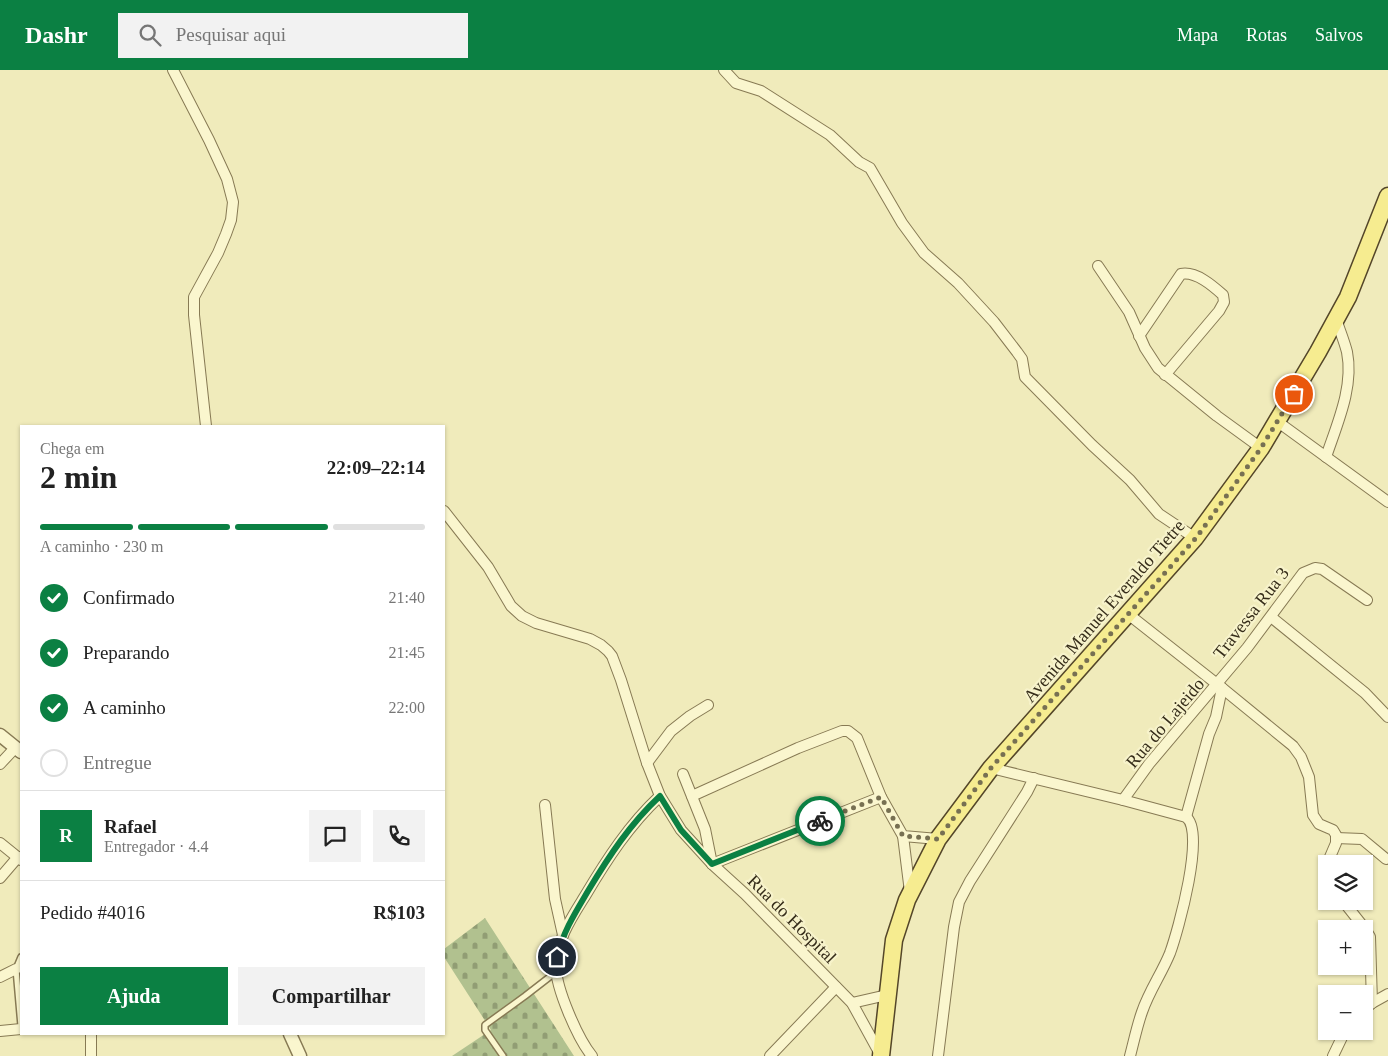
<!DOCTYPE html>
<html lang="pt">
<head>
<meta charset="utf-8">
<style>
  :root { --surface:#fff; --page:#f2f2f2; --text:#222; --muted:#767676; --line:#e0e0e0; --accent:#0b8043 }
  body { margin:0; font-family:"Times New Roman",serif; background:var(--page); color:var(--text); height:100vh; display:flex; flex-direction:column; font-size:19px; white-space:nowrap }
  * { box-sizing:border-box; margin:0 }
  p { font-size:16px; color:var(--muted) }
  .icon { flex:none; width:28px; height:28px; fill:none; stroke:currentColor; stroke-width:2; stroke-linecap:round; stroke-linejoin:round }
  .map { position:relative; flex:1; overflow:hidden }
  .drawer { position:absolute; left:20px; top:355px; width:425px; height:610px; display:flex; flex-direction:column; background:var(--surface); border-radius:0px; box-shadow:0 1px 4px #0004 }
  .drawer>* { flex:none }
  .tools { position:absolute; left:1318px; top:785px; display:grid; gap:10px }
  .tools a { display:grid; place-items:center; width:55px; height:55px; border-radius:0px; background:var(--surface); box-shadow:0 1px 4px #0004; font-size:25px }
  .pin { position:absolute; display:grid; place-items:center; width:42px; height:42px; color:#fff; margin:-21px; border:2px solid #fff; border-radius:50%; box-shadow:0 1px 5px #0007 }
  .courier { position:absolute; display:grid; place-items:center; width:50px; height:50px; margin:-25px; border:4px solid #0b8043; border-radius:50%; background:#fff; color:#222; box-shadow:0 1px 6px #0007 }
  .head em { font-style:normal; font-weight:700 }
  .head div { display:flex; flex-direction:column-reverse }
  .head { display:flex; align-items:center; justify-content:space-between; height:85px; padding:0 20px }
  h1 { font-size:32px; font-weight:700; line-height:38px }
  .bar { display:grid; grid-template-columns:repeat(4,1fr); gap:8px 5px; align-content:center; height:60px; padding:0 20px }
  .bar i { height:6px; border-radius:4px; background:var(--line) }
  .bar .on { background:var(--accent) }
  .bar p { grid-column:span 4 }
  .line { display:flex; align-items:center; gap:12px; padding:0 20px; border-top:1px solid var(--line) }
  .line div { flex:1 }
  .round { display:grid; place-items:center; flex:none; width:52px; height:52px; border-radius:0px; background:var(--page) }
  ol { padding:0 20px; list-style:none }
  li { display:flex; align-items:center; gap:15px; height:55px }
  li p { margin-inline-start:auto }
  li .icon { padding:5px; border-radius:50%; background:var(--accent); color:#fff; stroke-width:4 }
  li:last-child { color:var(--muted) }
  li i { width:28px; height:28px; border:2px solid var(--line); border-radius:50% }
  .cta { display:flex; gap:10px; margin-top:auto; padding:10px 20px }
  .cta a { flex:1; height:58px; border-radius:0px; background:var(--accent); color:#fff; font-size:20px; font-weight:700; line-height:58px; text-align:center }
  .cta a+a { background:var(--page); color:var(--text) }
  header { display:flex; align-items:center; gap:30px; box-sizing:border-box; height:70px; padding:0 25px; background:var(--accent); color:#fff }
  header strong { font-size:24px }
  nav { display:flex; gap:28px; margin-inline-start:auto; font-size:18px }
  .search { width:350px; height:45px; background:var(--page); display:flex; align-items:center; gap:12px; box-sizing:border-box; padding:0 18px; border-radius:0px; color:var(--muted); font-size:19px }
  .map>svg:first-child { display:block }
  .cemetery { fill:url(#cemetery-stones) }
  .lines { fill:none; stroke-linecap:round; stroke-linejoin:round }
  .service-casing { stroke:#877a54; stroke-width:8 }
  .minor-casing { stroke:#877a54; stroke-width:12 }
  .tertiary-casing { stroke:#877a54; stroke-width:15 }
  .primary-casing { stroke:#544629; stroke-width:19 }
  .service { stroke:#faf6ce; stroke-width:5 }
  .minor { stroke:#faf6ce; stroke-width:10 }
  .tertiary { stroke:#faf6ce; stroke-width:12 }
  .primary { stroke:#f6ec90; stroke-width:16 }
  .done { stroke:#777052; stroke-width:5; stroke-dasharray:0 9 }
  .route { stroke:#0b8043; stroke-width:6 }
  .labels { text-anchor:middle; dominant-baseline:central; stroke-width:4.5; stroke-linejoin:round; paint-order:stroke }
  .street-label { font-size:18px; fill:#362d1a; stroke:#f7f3cb }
</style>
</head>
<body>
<header>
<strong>Dashr</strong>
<div class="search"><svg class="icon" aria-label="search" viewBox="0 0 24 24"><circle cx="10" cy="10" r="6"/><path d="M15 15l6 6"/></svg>Pesquisar aqui</div>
<nav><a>Mapa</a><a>Rotas</a><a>Salvos</a></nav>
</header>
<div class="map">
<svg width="1388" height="986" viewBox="0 0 1388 986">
  <defs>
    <pattern id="cemetery-stones" width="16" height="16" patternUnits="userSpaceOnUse" patternTransform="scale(1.25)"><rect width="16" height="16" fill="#b1c18f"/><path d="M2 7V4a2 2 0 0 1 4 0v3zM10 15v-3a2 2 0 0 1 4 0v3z" fill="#919d74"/></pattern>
  </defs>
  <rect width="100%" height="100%" fill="#f0ebbb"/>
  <path class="cemetery" d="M485,848L574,986H452L491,960L444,887V879Z"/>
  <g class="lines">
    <g class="service-casing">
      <g id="service">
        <path d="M21,887L16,899L21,956"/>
        <path d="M503,986L485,960V955L525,926L556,902"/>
      </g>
    </g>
    <g class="minor-casing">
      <g id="minor">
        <path d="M173,0L209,70L227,109L233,132L231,150L226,164L218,183L194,227V245L206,356"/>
        <path d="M724,0L736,13L761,21L830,65L859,92L870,98L902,153L924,183L958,213L994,252L1017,282L1022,289L1025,307L1092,375L1130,410L1159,444L1195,468"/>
        <path d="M1098,196L1129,242L1145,278L1158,298L1217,346L1261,378"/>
        <path d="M1139,266L1181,204C1196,201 1213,216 1223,225L1224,232L1219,241L1165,305"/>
        <path d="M1278,352L1388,432"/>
        <path d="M1326,387C1337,354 1354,317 1347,282C1344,270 1339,259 1336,248"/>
        <path d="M444,441L488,497L511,536L522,546L536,553L590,569L601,575L608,581L612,586L621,610L647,693L660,726L681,760L712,794L745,824L852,933L880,984"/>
        <path d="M1128,544L1222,618L1293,676L1301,687L1309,707L1313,745L1319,754L1333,760L1336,765V773L1327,794"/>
        <path d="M1271,547L1365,623L1388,647"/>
        <path d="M647,693L671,661L690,646L708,635"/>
        <path d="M0,694L15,678"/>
        <path d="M991,698L1123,730L1186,747C1206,761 1178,861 1170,883C1162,903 1149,921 1142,942C1137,956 1134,971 1130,986"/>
        <path d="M683,704L705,759L712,794"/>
        <path d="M692,726L798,678L842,661H848L857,668L881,727L903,766L938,769"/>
        <path d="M1123,730L1149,694L1247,578L1303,503L1315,498L1322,499L1367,530"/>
        <path d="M545,735L555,829L563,865"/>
        <path d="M1186,747L1209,664L1216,647L1222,618"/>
        <path d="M903,766L910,822"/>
        <path d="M1336,768L1362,769L1386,789"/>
        <path d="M0,773L21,790"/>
        <path d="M712,794L881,727"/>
        <path d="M0,808L18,787"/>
        <path d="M1343,831L1366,860L1370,867L1372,933"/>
        <path d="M0,907L16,899"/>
        <path d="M852,933L887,925"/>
        <path d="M1364,940L1372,933L1388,924"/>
        <path d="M0,961L21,959"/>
        <path d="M91,964V986"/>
        <path d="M592,986C578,969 555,917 556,895C557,869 572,847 585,826C607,789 629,755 660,726"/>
        <path d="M770,986L836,917"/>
        <path d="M938,986L954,857L959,832L970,811L1027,722L1034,708"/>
        <path d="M1333,986L1345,961"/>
      </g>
    </g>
    <g class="tertiary-casing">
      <g id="tertiary">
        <path d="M0,665L21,682"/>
        <path d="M290,964L300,986"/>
      </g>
    </g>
    <g class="primary-casing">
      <path id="primary" d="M881,986L894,870L907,830L938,769L991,698L1195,468L1261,378L1318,282L1348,227L1388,126"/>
    </g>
    <use href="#service" class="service"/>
    <use href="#minor" class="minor"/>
    <use href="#tertiary" class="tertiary"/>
    <use href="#primary" class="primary"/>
  </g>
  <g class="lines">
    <path class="done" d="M820,751L881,727L903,766L938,769L991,698L1196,468L1261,378L1294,324"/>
    <path class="route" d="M557,887C563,862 575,843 588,821C609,786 630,754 660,726L681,760L712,794L820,751"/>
  </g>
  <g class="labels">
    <g class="street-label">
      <text transform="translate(1104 541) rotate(-49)">Avenida Manuel Everaldo Tietre</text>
      <text transform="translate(1251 543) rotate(-52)">Travessa Rua 3</text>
      <text transform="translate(1165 653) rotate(-50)">Rua do Lajeido</text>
      <text transform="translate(792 849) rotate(45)">Rua do Hospital</text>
    </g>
  </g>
</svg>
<div class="tools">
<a><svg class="icon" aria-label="layers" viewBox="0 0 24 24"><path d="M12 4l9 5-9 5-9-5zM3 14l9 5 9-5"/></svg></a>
<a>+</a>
<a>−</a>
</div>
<div class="pin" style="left:1294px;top:324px;background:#ea580c"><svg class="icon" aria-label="bag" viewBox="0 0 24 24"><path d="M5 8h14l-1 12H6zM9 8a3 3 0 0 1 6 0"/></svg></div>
<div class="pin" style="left:557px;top:887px;background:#1f2937"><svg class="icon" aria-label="home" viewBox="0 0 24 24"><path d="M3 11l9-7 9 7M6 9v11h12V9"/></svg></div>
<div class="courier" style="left:820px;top:751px"><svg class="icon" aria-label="bike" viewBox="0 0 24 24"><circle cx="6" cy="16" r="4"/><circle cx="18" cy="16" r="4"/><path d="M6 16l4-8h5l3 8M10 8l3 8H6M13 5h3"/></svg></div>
<section class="drawer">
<div class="head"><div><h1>2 min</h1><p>Chega em</p></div><em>22:09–22:14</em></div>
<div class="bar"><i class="on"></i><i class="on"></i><i class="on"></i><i></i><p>A caminho · 230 m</p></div>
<ol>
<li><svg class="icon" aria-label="check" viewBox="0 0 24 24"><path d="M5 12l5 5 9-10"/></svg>Confirmado<p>21:40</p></li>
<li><svg class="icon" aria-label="check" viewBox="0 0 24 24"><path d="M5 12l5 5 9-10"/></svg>Preparando<p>21:45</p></li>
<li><svg class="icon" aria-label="check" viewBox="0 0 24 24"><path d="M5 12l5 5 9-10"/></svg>A caminho<p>22:00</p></li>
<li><i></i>Entregue</li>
</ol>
<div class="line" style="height:90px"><b class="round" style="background:var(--accent);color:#fff">R</b><div><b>Rafael</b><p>Entregador · 4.4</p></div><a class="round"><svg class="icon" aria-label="chat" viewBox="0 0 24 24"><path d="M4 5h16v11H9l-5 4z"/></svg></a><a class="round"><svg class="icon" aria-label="phone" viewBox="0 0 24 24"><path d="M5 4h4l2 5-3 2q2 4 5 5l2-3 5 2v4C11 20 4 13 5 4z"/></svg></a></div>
<div class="line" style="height:65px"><div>Pedido #4016</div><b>R$103</b></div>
<div class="cta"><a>Ajuda</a><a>Compartilhar</a></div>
</section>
</div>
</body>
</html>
